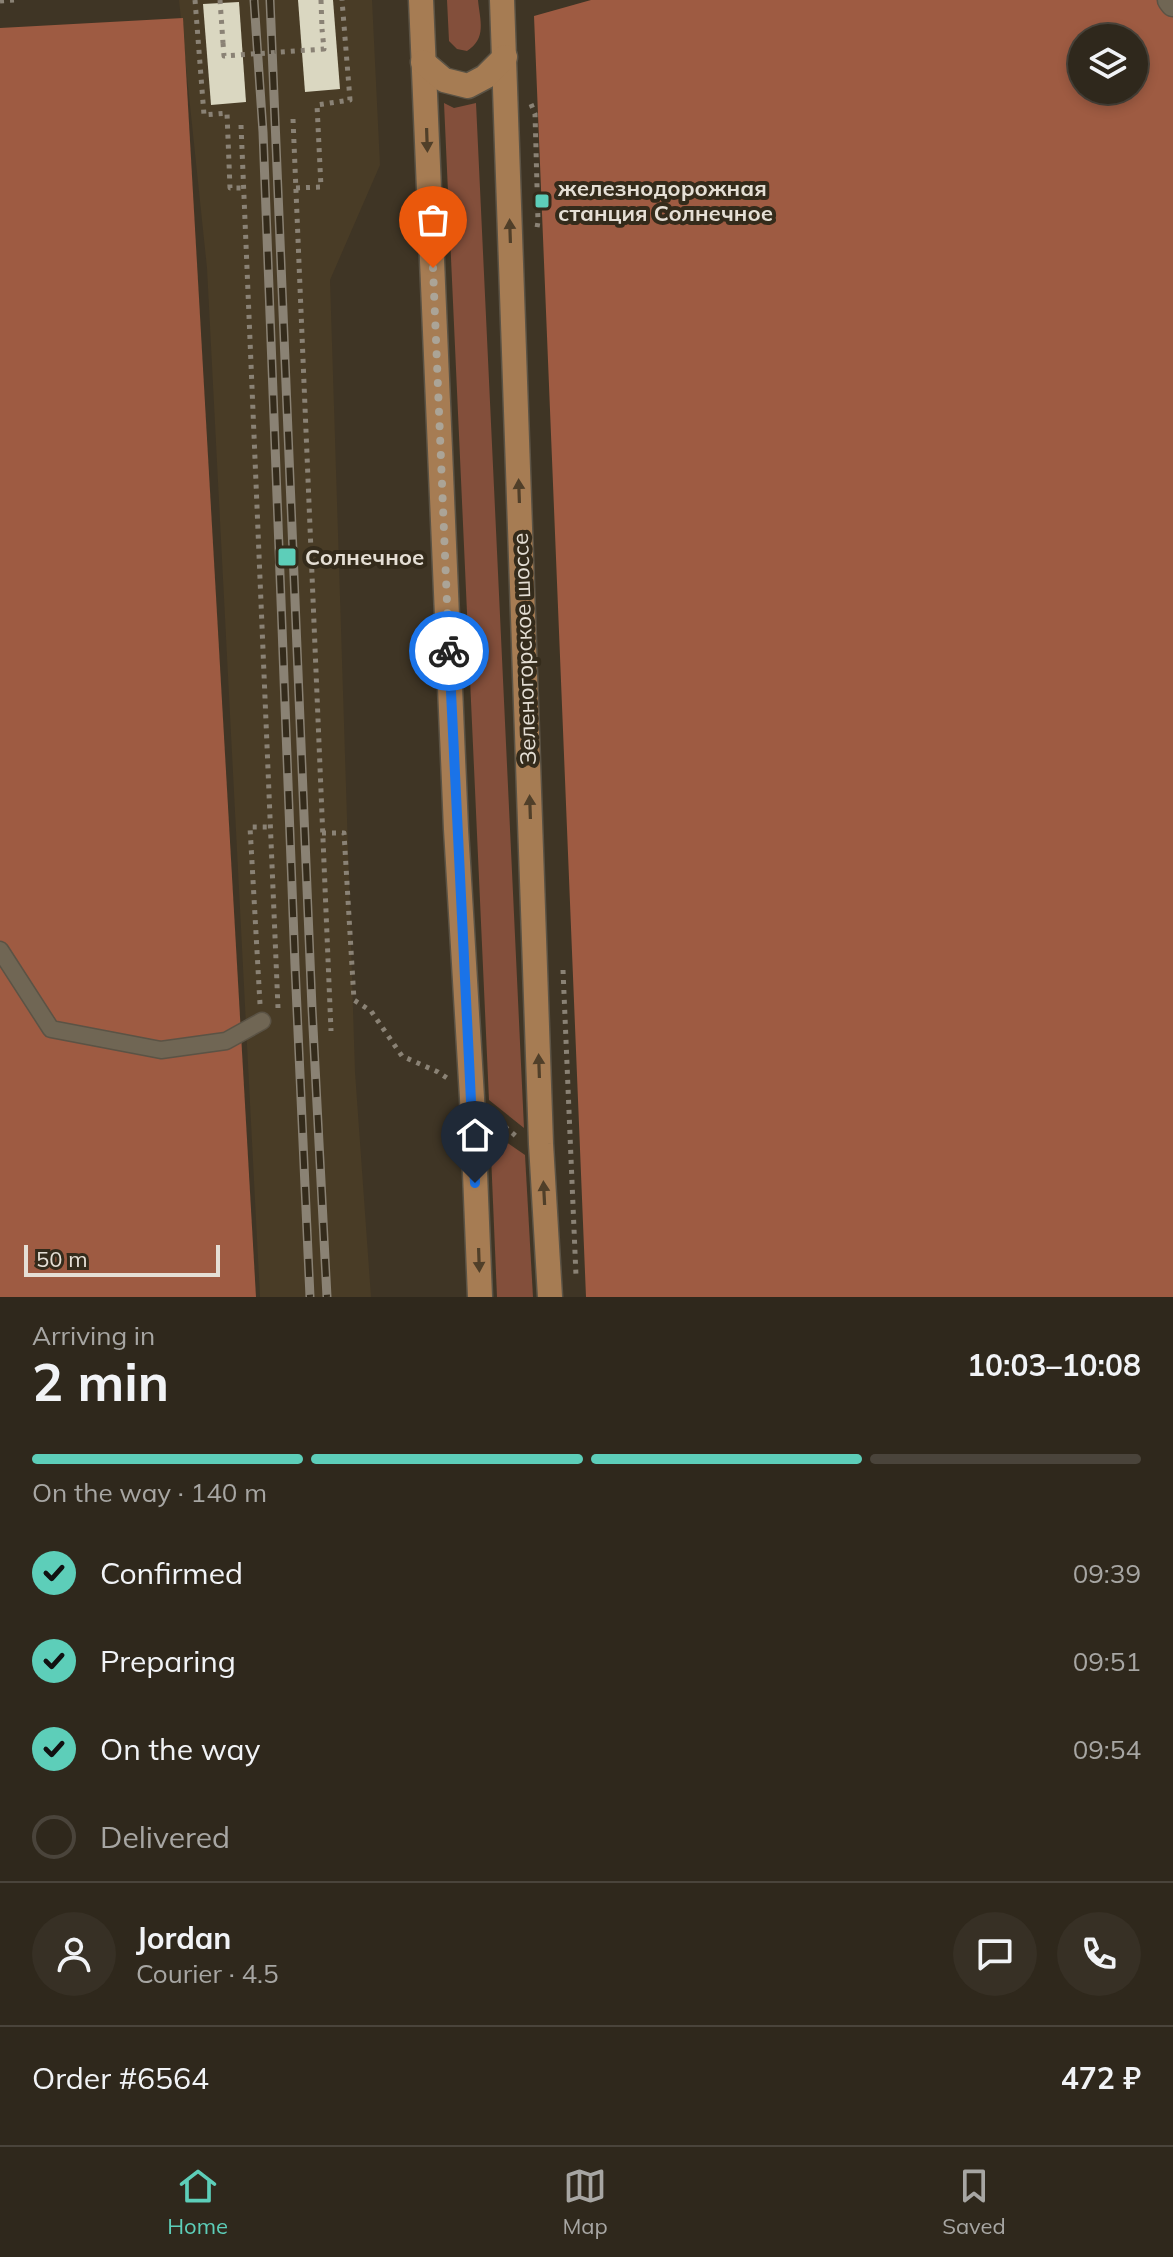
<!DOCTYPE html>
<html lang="en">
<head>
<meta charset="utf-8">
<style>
  :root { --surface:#2f281c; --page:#373025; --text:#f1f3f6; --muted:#a7a6a3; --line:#4a443b; --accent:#5dceb9 }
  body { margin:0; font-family:Mulish,sans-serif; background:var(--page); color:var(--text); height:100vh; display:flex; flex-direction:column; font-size:30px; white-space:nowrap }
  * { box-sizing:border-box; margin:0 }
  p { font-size:26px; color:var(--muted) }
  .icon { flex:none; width:44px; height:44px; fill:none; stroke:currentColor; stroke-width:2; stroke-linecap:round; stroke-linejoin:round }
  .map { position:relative; height:1297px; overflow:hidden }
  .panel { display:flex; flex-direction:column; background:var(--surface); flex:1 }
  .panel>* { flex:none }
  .buttons { position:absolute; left:1068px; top:24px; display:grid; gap:16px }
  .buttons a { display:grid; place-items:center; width:80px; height:80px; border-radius:50%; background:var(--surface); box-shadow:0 4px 12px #0003,0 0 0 2px var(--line); font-size:40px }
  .scale { position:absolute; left:24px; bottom:20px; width:196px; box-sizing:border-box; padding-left:8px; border:4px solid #e5dfd5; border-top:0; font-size:22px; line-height:28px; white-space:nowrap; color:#e5dfd5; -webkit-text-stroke:6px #342b1b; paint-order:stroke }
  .pin { position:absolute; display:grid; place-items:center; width:68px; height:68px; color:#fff; margin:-82px -34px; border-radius:50% 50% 50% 0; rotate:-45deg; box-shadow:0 0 8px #0007 }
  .pin .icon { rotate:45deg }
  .courier { position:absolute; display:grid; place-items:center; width:80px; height:80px; margin:-40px; border:6px solid #1a73e8; border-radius:50%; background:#fff; color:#222; box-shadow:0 2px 10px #0007 }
  .overview em { font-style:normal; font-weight:700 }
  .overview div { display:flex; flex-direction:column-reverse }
  .overview { display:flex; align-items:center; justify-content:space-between; height:136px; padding:0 32px }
  h1 { font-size:52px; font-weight:700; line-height:60px }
  .bar { display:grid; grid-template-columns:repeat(4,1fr); gap:12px 8px; align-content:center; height:96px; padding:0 32px }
  .bar i { height:10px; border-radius:6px; background:var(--line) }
  .bar .selected { background:var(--accent) }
  .bar p { grid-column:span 4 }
  .line { display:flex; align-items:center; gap:20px; padding:0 32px; border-top:2px solid var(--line) }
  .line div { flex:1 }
  .round { display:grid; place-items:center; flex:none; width:84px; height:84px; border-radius:42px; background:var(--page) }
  ol { padding:0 32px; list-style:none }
  li { display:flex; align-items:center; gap:24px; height:88px }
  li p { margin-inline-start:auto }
  li .icon { padding:8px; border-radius:50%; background:var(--accent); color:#111; stroke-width:4 }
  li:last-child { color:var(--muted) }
  li i { width:44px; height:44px; border:4px solid var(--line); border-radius:50% }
  .menu { display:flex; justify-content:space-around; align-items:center; height:112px; border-top:2px solid var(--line); background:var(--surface); font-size:22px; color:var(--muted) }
  .menu a { display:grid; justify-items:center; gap:4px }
  .menu .selected { color:var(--accent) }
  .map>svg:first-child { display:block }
  .built { fill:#493c26 }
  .green { fill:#834f3b }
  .forest { fill:#9e5b42; fill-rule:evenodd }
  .building { fill:#dad7c1 }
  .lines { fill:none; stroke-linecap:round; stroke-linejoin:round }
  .lane-casing { stroke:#5b5345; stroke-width:19 }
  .street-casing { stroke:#5b5345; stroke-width:27 }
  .primary-casing { stroke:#5b5345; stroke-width:27 }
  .path { stroke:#8a8275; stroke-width:5; stroke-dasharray:4 6; stroke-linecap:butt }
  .lane { stroke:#706654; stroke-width:16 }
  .street { stroke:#706654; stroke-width:24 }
  .primary { stroke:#a67c53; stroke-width:24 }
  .rail-casing { stroke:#8a8274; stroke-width:9 }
  .rail { stroke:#342b1b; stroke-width:6; stroke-dasharray:18; stroke-linecap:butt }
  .path-bridge { stroke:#8a8275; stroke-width:5; stroke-dasharray:4 6; stroke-linecap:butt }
  .oneway { fill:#503f29 }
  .done { stroke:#aba497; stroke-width:8; stroke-dasharray:0 14.4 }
  .route { stroke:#1a73e8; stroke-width:10 }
  .poi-dot { fill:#5dceb9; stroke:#342b1b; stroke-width:3 }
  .labels { text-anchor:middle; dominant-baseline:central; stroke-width:8; stroke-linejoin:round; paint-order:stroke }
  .poi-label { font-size:22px; font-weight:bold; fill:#e5dfd5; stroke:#342b1b; text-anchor:start }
  .street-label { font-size:22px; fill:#e5dfd5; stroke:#342b1b }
</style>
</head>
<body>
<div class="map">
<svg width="1173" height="1297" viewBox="0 0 1173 1297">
  <rect width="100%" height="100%" fill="#3f3525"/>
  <path class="built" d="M179,0H372L380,165L330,280L355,1072L371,1297H260L207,268Z"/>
  <g class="green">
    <path d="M447,0H478C480,21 487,38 467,51L457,49L449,41Z"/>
    <path d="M444,103L454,108L476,103L524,1128L489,1100Z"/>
    <path d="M490,1131L525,1155L533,1297H497Z"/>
  </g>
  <g class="forest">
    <path d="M591,0H1159L1173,17V1297H586L534,16ZM1082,38H1134V90H1082Z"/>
    <path d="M183,18L256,1297H0V28Z"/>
  </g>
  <g class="building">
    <path d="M298,0H333L340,89L305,92Z"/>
    <path d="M239,2L246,102L211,105L203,4Z"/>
  </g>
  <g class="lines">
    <g class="lane-casing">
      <path id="lane" d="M0,950L51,1029L161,1050L226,1041L262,1021"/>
    </g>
    <g class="street-casing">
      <path id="street" d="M1170,0L1173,4"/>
    </g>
    <g class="primary-casing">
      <g id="primary">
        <path d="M421,0L456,829L472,1098L480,1297"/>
        <path d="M502,0L541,1144L550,1297"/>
        <path d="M423,62L444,80L468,86L485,77L505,57"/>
      </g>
    </g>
    <g class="path">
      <path d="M195,0L204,115L227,113L230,188H245"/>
      <path d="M220,0L223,43"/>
      <path d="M321,0L322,29"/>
      <path d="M0,1L14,0"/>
      <path d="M531,104L535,114L538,222L536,233"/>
      <path d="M293,119L331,1031"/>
      <path d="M241,125L278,1008"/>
      <path d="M296,188L321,187L317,105L350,100L342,0"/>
      <path d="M322,833H344L354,1000L371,1011L402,1056L438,1072L447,1078"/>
      <path d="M563,970L576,1276"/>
      <path d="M260,1004L250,827H270"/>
      <path d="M497,1120L517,1137"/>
    </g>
    <use href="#lane" class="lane"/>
    <use href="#street" class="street"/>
    <use href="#primary" class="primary"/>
    <g class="rail-casing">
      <g id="rail">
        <path d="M254,0L263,132L295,965L310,1297"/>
        <path d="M270,0L312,1008L327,1297"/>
      </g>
    </g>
    <use href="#rail" class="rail"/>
    <path class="path-bridge" d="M223,43L224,56L324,49L322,29"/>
  </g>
  <defs><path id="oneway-solid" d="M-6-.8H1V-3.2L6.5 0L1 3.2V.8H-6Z" transform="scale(2)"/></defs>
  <g class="oneway">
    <use href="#oneway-solid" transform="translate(427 140) rotate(88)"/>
    <use href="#oneway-solid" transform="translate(510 231) rotate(-92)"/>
    <use href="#oneway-solid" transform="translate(519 491) rotate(-92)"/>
    <use href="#oneway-solid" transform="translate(530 807) rotate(-92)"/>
    <use href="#oneway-solid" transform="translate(539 1066) rotate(-92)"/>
    <use href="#oneway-solid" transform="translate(544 1193) rotate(-93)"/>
    <use href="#oneway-solid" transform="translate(479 1260) rotate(88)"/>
  </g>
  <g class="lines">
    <path class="done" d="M433,268L449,651"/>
    <path class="route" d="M449,651L475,1183"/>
  </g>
  <g class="poi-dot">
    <rect x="534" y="193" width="16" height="16" rx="4"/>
    <rect x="277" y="547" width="20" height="20" rx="4"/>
  </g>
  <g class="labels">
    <g class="poi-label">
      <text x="558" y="188">железнодорожная<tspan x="558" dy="25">станция Солнечное</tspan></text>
      <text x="305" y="557">Солнечное</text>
    </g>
    <g class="street-label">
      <text transform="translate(524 649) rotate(-92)">Зеленогорское шоссе</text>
    </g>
  </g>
</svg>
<div class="buttons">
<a><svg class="icon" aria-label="layers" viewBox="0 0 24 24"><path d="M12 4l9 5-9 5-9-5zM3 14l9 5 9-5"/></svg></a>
</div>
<div class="scale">50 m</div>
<div class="pin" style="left:433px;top:268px;background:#ea580c"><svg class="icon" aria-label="bag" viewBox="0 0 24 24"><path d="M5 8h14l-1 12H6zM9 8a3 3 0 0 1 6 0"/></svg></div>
<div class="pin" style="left:475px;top:1183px;background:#1f2937"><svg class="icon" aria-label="home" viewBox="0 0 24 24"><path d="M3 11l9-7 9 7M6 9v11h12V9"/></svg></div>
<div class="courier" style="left:449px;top:651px"><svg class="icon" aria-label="bike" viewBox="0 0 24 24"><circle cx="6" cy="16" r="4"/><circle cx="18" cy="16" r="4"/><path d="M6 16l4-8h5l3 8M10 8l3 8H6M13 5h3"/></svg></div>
</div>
<section class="panel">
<div class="overview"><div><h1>2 min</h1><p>Arriving in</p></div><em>10:03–10:08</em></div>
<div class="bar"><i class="selected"></i><i class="selected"></i><i class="selected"></i><i></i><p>On the way · 140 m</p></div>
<ol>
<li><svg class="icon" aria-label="check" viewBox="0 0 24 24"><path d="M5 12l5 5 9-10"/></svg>Confirmed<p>09:39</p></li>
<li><svg class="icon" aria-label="check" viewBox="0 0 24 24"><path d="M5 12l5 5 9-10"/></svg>Preparing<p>09:51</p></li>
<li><svg class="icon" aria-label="check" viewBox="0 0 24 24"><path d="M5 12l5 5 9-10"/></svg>On the way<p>09:54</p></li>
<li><i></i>Delivered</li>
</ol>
<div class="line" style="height:144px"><a class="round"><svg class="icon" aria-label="person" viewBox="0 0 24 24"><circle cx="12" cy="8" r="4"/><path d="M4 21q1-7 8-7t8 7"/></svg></a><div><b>Jordan</b><p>Courier · 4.5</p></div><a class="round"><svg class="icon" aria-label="chat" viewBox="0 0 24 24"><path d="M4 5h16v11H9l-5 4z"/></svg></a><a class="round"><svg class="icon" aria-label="phone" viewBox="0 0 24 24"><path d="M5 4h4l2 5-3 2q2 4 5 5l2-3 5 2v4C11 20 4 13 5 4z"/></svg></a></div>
<div class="line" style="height:104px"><div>Order #6564</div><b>472 ₽</b></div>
</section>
<nav class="menu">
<a class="selected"><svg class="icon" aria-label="home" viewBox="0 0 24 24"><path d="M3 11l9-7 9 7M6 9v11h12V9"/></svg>Home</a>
<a><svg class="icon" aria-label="map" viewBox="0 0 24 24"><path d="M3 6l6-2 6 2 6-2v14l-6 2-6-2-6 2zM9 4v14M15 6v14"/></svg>Map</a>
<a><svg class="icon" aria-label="saved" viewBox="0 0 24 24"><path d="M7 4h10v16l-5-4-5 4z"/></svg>Saved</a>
</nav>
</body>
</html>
